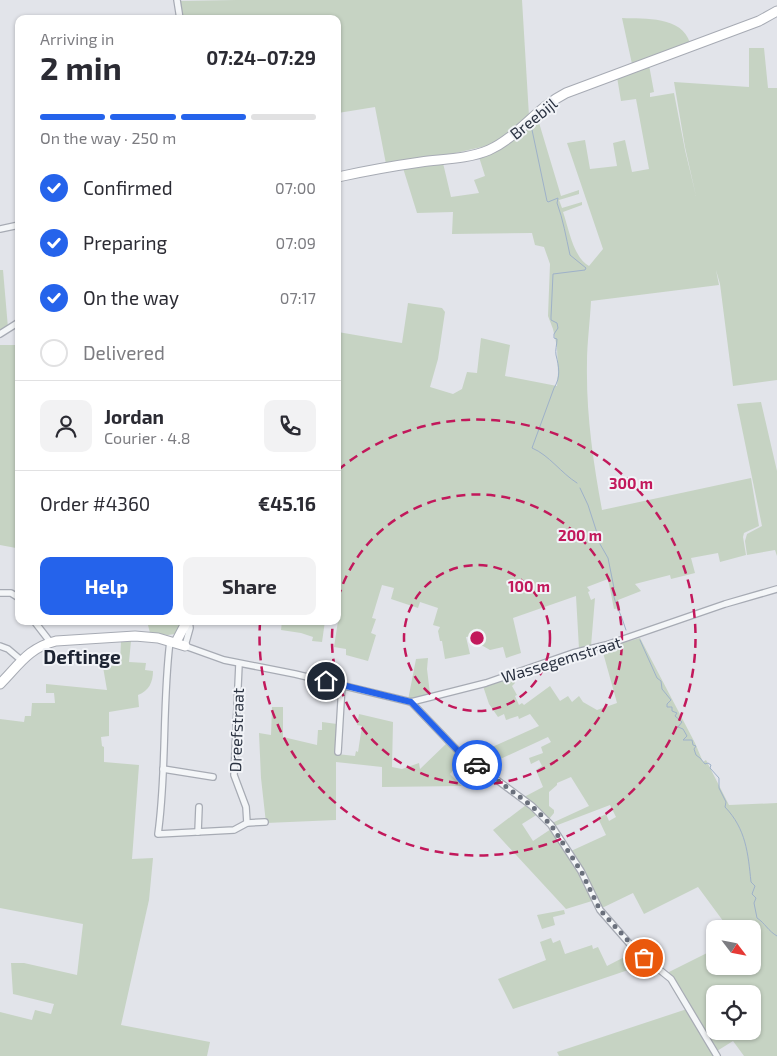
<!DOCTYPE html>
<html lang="en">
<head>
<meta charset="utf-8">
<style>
  :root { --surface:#fff; --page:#f2f2f3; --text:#2b2b33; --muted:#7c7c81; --line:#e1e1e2; --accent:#2563eb }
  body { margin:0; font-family:"Exo 2",sans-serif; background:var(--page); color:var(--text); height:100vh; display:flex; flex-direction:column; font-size:19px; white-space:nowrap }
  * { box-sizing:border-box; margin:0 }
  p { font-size:16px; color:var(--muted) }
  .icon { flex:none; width:28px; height:28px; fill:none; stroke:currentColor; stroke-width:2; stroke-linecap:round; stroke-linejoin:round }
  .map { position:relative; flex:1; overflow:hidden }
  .details { position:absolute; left:15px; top:15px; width:326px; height:610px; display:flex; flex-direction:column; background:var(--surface); border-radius:10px; box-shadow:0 1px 4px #0004 }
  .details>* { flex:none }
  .needle { width:32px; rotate:122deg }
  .controls { position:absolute; left:706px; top:920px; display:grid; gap:10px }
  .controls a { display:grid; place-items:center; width:55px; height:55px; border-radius:10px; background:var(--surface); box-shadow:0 1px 4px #0004; font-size:25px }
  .pin { position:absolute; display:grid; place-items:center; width:42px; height:42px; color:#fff; margin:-21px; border:2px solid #fff; border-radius:50%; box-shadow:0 1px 5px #0007 }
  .courier { position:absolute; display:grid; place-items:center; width:50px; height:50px; margin:-25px; border:4px solid #2563eb; border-radius:50%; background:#fff; color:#222; box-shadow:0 1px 6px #0007 }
  .headline em { font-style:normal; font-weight:700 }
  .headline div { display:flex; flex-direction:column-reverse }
  .headline { display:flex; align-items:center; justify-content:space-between; height:85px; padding:0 25px }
  h1 { font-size:32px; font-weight:700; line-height:38px }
  .bar { display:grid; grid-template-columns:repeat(4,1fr); gap:8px 5px; align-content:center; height:60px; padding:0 25px }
  .bar i { height:6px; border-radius:4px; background:var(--line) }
  .bar .active { background:var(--accent) }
  .bar p { grid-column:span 4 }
  .line { display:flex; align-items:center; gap:12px; padding:0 25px; border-top:1px solid var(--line) }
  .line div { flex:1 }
  .round { display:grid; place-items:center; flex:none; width:52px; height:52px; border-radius:10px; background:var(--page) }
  ol { padding:0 25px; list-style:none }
  li { display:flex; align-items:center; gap:15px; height:55px }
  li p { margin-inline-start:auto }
  li .icon { padding:5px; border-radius:50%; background:var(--accent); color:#fff; stroke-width:4 }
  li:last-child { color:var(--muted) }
  li i { width:28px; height:28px; border:2px solid var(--line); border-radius:50% }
  .cta { display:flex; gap:10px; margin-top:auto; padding:10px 25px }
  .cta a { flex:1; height:58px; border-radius:10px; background:var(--accent); color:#fff; font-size:20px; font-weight:700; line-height:58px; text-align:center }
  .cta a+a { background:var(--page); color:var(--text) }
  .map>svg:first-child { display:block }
  .green { fill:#c6d3c3; fill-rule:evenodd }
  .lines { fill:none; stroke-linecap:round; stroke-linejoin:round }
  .stream { stroke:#9eb1c9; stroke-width:1 }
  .street-casing { stroke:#a7abb4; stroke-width:8 }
  .secondary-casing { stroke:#a7abb4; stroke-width:11 }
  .street { stroke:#f4f6f8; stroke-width:5.5 }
  .secondary { stroke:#fff; stroke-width:9 }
  .done { stroke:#6a707c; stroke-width:5; stroke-dasharray:0 9 }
  .route { stroke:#2563eb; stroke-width:6 }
  .ring { fill:none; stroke:#c2185b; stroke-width:2.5; stroke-dasharray:9 6 }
  .labels { text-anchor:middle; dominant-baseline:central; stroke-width:4; stroke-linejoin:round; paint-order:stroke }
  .street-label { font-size:16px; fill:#2a3241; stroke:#f1f3f7 }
  .quarter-label { font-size:19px; font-weight:bold; fill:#1c2332; stroke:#f1f3f7 }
  .centre { fill:#c2185b; stroke:#f1f3f7; stroke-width:2.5 }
  .ring-label { font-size:15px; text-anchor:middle; font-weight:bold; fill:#c2185b; stroke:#f1f3f7; stroke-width:4; stroke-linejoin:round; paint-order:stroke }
</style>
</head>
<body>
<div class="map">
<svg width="777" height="1056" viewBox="0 0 777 1056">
  <rect width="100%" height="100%" fill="#e2e4ea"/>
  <g class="green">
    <path d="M236,0H522L529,116L495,144L442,156L386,164L375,107L338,113V19H216V15L182,16L180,1Z"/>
    <path d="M622,18C645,19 682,16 690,43L632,64Z"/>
    <path d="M749,48H764L768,88H777V380L733,386L720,284L716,270L719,285L591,301C590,322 587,343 587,363C586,413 593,461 602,510L751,478L759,526L744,533L743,537L746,555L720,562L718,553L691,558L695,573L671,579L670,575L635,584L641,591L618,600L620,608L614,609L608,579L587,587L590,591L588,592L591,600L595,598L591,646L579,649L576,596L513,618L521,653L506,658L503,647L490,650L474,641L472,636L466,637L470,654L445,659L442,641H440L438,631L440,627L433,625L438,608L420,602L418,608L391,599L394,588L382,585L372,618L376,619L371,633L376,635L368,661L346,655V649L334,647L338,621V332L402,343L408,303L442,308L445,312L438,359L430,387L453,394L462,389L467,372L477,373L481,338L510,345L505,376L557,386L558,373L557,347L553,329L548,316L550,264L544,247L535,245L532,233L452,234L453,212L417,213L403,168L443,163L451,197L479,193L474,180L485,176L479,157L537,116L561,196L579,190V194L559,200L562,208L582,202V205L563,212C569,229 573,257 589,266L603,249L567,143L585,140L590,169L617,166L613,143L625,140L632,172L649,169L636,99L621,101L617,77L649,65L654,92L650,93V97L674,93L685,150L696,196L685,147L674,82L749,87Z"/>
    <path d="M0,270H3L8,328L0,333Z"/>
    <path d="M0,345H19V537H17L16,548L0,545Z"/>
    <path d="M761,402L777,471V556L775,550L747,555L745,541L747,534L762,526L737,404Z"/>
    <path d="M147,621H183L175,634L168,635L150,633Z"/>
    <path d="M282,621H325L322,642L312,641L313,637L301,633L281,630Z"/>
    <path d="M640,638L695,743L703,762L706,760L729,805L777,803V1056H744L733,1041L717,1051L682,990L667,973L715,949V966H752V929H729L698,887L644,914L633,893L602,908L571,851L606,835L598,818L606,814L609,821L616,817L610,805L555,826L552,823L589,806L571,777L557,783V785L549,792V806L554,810V813L549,819L524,797L543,787L536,770L542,766L539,760L531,764L529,758L543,753L541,747L551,742L548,737L483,767L470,757L539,726L530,714L519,719L518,716L506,720L504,714L498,717L489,704L483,686L512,676L515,683L512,686L517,695L515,696L519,705L522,703L524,705L550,686L560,701L568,696L572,702L579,696L583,702L597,710L617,703L602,649ZM715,994H752V1031H715Z"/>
    <path d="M121,641H131L129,662L146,663L145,670L153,671C153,682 149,691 138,695L139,707L109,712V736L101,737L102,746L104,747V762L139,765L132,859L153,858L149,900L121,1025L210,1042L207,1056H0V1012L32,1020L35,1010L51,1014L54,1004L13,994L11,963H24L77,975L83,924L0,908V719L24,722L25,716H31L32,703H55L54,693H46V684L107,690L103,667L120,664Z"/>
    <path d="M428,658L427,669L430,694L408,700L416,659Z"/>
    <path d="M272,707H283V737L317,745L318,730H322V722L337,724V754L355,756L356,751L358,752L362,726L357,725L359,714L393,722L392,767L402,769L419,763L420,769L447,743L464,759L450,774L462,786L382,787V767L336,762V820L266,823L261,778L259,733L271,735Z"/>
    <path d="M526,805L538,814L522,824L533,841L551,829L579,872L592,901L566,909L493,830Z"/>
    <path d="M564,910L565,914L553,917L555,925L542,929L537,915Z"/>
    <path d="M551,938L553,943L560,940L565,954L592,945L593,949L598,947L607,966L634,952L646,964L513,1009L498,979L546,960L540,942Z"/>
    <path d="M687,1009L714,1056H559L557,1052Z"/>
  </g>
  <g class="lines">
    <g class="stream">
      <path d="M531,125L547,201L548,202L558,198L557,203C563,219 566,237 570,255L586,268L585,270L553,274L551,317V320L557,323L558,328L554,334V338L557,339C557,344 555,351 556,355C559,367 561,377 554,388L532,448C549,455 561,473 577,483"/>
      <path d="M580,488L588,505L599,539"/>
      <path d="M600,544L608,558L614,588L612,590C615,604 622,616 626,630"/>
      <path d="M640,640L657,678L661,681L662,689L671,700L667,704V707H672V711L677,713L675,716L682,722L678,727L683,729L687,736L683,740H692L693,745L696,746L694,749L696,755L700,758L705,764L708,763L711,765L710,768L719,778V788L726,802L725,807C746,829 748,853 751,882L755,886L752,894L756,898L754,903L757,918C765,923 768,931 777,936"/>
    </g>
    <g class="street-casing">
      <g id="street">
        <path d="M177,0L180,19"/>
        <path d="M0,229L19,225"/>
        <path d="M0,334L19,322"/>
        <path d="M0,593H11L19,598"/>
        <path d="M34,621L51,643"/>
        <path d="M189,621L190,628L185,646L224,660L295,674L411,702L486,683L573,653L606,645L725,604L777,589"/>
        <path d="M170,641C162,705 167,770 158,834L234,830L247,823L265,822"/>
        <path d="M0,646L8,649L21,660"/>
        <path d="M239,664L234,775L246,807L247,823"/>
        <path d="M411,702L458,751L532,806L551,825L581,871L600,910L635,950L671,979L717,1056"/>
        <path d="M338,752L342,685"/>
        <path d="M163,769L213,777"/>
        <path d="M198,832L199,807"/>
      </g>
    </g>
    <g class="secondary-casing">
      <g id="secondary">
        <path d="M338,177C365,171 393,166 421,162C443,159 468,159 489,150C518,137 536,108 566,93L759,21L777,11"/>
        <path d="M176,642L187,621"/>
        <path d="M0,684C19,665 28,648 56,641L135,636L158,638L185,646"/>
      </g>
    </g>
    <use href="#street" class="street"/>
    <use href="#secondary" class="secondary"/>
  </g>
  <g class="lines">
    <path class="done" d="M477,765L532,806L551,825L581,871L600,910L644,958"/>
    <path class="route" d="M326,681L411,702L458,751L477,765"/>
  </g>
  <g class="ring">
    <circle cx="477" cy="638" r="73"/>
    <path d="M338 598A145 145 0 1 1 333 622"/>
    <path d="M338 470A218 218 0 1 1 260 623"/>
  </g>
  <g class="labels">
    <g class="street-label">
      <text transform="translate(533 118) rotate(-39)">Breebijl</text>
      <text transform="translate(561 659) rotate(-17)">Wassegemstraat</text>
      <text transform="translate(236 730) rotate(-88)">Dreefstraat</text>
    </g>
    <g class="quarter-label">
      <text x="82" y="656">Deftinge</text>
    </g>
  </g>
  <circle cx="477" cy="638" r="8" class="centre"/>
  <g class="ring-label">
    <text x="631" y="489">300 m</text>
    <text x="580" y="541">200 m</text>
    <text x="529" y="592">100 m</text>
  </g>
</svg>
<div class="controls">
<a><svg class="needle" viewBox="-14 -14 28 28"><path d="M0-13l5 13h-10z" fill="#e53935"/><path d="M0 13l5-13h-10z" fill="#7c7c81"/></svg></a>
<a><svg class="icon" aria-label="locate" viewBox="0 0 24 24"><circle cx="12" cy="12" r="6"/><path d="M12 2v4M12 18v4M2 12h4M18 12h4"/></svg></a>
</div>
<div class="pin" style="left:644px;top:958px;background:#ea580c"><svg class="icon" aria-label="bag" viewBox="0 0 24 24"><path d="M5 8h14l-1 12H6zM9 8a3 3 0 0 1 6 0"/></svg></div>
<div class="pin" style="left:326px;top:681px;background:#1f2937"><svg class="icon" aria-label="home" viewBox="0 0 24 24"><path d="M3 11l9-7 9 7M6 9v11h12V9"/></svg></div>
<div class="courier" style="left:477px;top:765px"><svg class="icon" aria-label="car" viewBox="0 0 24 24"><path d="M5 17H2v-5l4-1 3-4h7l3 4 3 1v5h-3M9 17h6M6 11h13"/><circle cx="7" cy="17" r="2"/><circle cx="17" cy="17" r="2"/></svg></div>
<section class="details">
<div class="headline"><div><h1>2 min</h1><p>Arriving in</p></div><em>07:24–07:29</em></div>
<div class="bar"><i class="active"></i><i class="active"></i><i class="active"></i><i></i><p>On the way · 250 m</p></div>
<ol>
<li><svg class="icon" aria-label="check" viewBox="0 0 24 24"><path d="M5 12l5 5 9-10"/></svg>Confirmed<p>07:00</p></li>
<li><svg class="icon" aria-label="check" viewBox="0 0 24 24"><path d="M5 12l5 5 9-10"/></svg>Preparing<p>07:09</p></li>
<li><svg class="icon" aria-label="check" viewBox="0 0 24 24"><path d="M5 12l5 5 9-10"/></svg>On the way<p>07:17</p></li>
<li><i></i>Delivered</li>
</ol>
<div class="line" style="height:90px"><a class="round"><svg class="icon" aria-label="person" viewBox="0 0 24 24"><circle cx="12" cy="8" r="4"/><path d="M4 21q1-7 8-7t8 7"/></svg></a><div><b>Jordan</b><p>Courier · 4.8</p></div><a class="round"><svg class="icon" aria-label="phone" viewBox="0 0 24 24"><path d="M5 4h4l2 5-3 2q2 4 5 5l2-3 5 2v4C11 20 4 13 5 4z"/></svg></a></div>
<div class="line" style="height:65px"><div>Order #4360</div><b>€45.16</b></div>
<div class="cta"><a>Help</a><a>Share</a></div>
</section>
</div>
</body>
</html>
